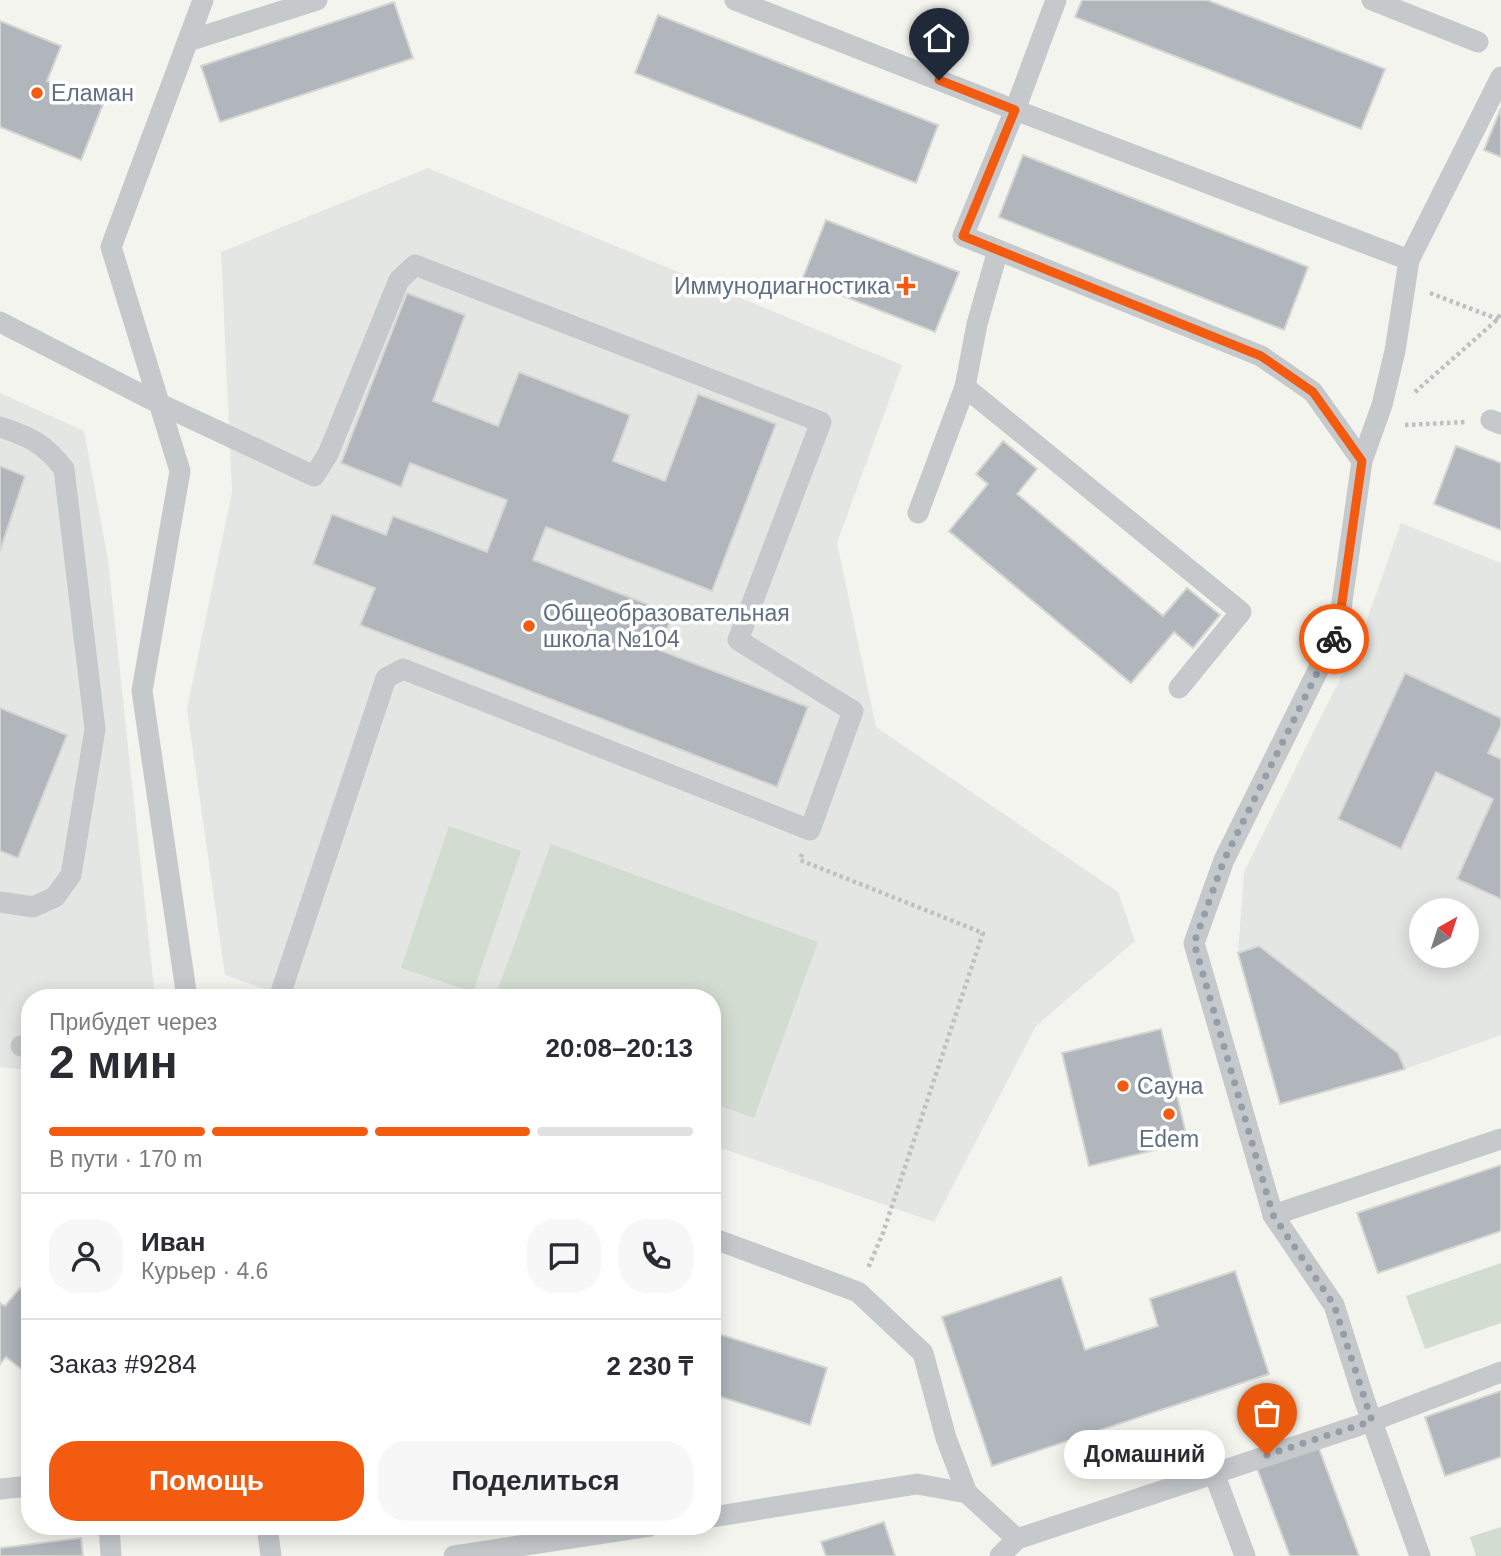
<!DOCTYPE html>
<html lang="ru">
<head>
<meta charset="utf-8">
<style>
  :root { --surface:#fff; --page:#f7f7f7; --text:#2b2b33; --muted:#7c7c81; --line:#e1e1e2; --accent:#f35c10 }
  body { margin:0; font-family:Helvetica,sans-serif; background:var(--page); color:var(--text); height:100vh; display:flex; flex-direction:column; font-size:26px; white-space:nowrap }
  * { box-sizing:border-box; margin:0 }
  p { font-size:23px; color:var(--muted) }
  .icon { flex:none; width:38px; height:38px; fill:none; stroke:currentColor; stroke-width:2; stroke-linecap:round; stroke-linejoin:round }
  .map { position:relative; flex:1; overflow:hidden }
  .side { position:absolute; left:21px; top:989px; width:700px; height:546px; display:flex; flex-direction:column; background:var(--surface); border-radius:28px; box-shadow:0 4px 18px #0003 }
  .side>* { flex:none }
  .needle { width:46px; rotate:39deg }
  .tools { position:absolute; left:1409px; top:898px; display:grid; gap:14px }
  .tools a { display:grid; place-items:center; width:70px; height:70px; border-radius:50%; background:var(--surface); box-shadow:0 4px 18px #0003; font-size:35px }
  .pin { position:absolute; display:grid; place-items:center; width:60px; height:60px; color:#fff; margin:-72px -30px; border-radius:50% 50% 50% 0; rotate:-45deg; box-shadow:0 0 7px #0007 }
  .pin .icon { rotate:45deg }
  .courier { position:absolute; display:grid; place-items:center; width:70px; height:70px; margin:-35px; border:5px solid #f35c10; border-radius:50%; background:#fff; color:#222; box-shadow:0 2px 9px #0007 }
  .bubble { position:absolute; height:49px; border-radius:24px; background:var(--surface); box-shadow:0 4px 18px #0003; font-size:23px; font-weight:800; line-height:49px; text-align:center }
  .overview em { font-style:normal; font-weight:800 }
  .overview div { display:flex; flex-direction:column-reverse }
  .overview { display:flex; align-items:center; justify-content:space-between; height:119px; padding:0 28px }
  h1 { font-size:46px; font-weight:800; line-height:52px }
  .bar { display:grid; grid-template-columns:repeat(4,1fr); gap:10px 7px; align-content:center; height:84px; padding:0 28px }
  .bar i { height:9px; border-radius:5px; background:var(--line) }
  .bar .current { background:var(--accent) }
  .bar p { grid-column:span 4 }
  .line { display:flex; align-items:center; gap:18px; padding:0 28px; border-top:2px solid var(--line) }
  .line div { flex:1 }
  .round { display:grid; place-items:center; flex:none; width:74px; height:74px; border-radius:28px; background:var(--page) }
  .button { display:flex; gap:14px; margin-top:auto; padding:14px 28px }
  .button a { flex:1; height:80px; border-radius:28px; background:var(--accent); color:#fff; font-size:28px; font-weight:800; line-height:80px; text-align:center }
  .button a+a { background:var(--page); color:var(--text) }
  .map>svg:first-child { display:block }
  .built { fill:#e4e6e3; fill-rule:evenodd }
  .green { fill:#d3dcd0 }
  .building { fill:#b0b6bc; stroke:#d5d5d2; stroke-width:2 }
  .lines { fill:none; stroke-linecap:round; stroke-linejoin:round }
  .path { stroke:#bec0c2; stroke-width:4.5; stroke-dasharray:3.5 3.5; stroke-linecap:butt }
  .lane { stroke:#c6c9cc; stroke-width:21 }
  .done { stroke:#949ea9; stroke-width:7; stroke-dasharray:0 12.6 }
  .route { stroke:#f35c10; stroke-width:9 }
  .poi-dot { fill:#f35c10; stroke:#fff; stroke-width:2.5 }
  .labels { text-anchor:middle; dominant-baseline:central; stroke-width:7; stroke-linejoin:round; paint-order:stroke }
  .poi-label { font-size:23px; fill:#607083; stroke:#fff; text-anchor:start }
</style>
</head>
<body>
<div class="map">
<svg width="1501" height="1556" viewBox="0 0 1501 1556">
  <rect width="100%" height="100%" fill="#f4f4ef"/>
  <g class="built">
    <path d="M428,168L902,365L837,543L876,727L1118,892L1135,941L1036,1026L934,1222L712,1145V998H290L225,975L187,709L232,492L221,252Z"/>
    <path d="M0,393L84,431L108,560L155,997L30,998V1070L0,1067Z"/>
    <path d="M1401,523L1501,563V1035L1405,1069L1398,1053L1259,947L1238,953L1244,872L1361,637ZM1421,910H1466V956H1421Z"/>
  </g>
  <g class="green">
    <path d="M449,826L521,851L473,992L401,968Z"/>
    <path d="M551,844L818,942L754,1118L712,1103V998L495,997Z"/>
    <path d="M1501,1263V1323L1425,1349L1406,1296Z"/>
    <path d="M1501,1527V1556H1476L1470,1537Z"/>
  </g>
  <g class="building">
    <path d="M1082,0H1207L1385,69L1361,129L1075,17Z"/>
    <path d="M394,2L413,58L220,122L201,66Z"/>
    <path d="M658,15L938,125L916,183L635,73Z"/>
    <path d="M0,21L61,46L47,81L103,104L81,160L0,127Z"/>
    <path d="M1501,108V157L1484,150Z"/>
    <path d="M1023,155L1308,267L1284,330L999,217Z"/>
    <path d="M826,220L959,272L935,332L802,280Z"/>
    <path d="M407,293L465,315L433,401L498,426L519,372L630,415L613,461L665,481L698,394L776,424L712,591L546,527L533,560L673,614L659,650L808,707L777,787L360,625L375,588L313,564L332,514L386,535L393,516L487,552L507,500L410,463L401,487L341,463Z"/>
    <path d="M1003,441L1037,469L1017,494L1163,616L1187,588L1220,615L1193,648L1174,632L1131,683L949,531L988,484L976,474Z"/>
    <path d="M1456,446L1501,463V530L1434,504Z"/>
    <path d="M0,466L25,476L0,551Z"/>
    <path d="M1405,673L1501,718V726L1488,753L1501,759V899L1457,879L1493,799L1436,772L1401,849L1338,819Z"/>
    <path d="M0,708L67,735L18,858L0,851Z"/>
    <path d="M1259,946L1398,1053L1405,1069L1280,1104L1238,953Z"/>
    <path d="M1161,1029L1188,1142L1089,1166L1062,1053Z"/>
    <path d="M1501,1165V1231L1378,1273L1357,1213Z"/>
    <path d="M1235,1271L1269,1374L992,1466L942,1317L1061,1277L1085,1350L1158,1326L1150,1299Z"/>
    <path d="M20,1288L30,1296V1359L21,1369L6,1357L0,1364V1303L5,1306Z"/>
    <path d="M712,1332L827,1368L810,1425L712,1394Z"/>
    <path d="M1501,1391V1457L1445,1476L1425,1417Z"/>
    <path d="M1318,1446L1359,1556H1290L1257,1468Z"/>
    <path d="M884,1522L895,1556H826L821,1542Z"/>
    <path d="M81,1538L83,1556H0V1548Z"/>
  </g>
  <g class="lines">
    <g class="path">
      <path d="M1430,293L1500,320"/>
      <path d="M1415,392L1498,319L1501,312"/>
      <path d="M1405,425L1466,422"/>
      <path d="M802,854L800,860L983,933L883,1233L868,1268"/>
    </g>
    <g class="lane">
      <path d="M735,0L1015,110L1409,260L1501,77"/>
      <path d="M1056,0L1015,110L963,236L1261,356L1313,392L1362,461"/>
      <path d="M1372,0L1478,42"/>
      <path d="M188,41L317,0"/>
      <path d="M998,250L977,324L965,387L1241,612L1179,688"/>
      <path d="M1409,260L1395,351L1382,405L1362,461L1338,630L1224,860L1194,943L1273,1215L1334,1305L1364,1399L1420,1556"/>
      <path d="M0,322L158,403L314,476L328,454L399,280L415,265L821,422L738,640L853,711L810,830L403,669L386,678L279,998"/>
      <path d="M1491,420L1501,424"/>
      <path d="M0,427C30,437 44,443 64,469L95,729L71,875L55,897L33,907L0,902"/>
      <path d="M918,513L965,387"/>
      <path d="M187,998L142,691L180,471L111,247L203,0"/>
      <path d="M21,1046H30"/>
      <path d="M1273,1215L1501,1139"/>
      <path d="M712,1238L858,1292L923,1353L946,1438L967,1493"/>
      <path d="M1214,1473L1245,1556"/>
      <path d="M0,1489L30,1486"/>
      <path d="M712,1517L917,1484L967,1493L1017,1539"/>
      <path d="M109,1526L111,1556"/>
      <path d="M267,1526L271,1556"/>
      <path d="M454,1556L650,1526"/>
      <path d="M1000,1556L1017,1539L1372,1421L1501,1372"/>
    </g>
  </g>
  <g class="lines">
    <path class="done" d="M1267,1455L1372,1421L1334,1305L1273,1215L1194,943L1224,860L1334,639"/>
    <path class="route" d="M939,80L1015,110L963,236L1261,356L1313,392L1362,461L1338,630L1334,639"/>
  </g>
  <g class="poi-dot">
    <circle cx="37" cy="93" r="7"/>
    <path d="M902.5 275.5h7v7h7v7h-7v7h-7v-7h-7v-7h7z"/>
    <circle cx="529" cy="626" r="7"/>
    <circle cx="1123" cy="1086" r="7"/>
    <circle cx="1169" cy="1114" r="7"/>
  </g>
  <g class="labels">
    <g class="poi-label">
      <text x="51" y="93">Еламан</text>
      <text x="890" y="286" text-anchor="end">Иммунодиагностика</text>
      <text x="543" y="613">Общеобразовательная<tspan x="543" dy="26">школа №104</tspan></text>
      <text x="1137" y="1086">Сауна</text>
      <text x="1169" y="1139" text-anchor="middle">Edem</text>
    </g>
  </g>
</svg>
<div class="tools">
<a><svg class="needle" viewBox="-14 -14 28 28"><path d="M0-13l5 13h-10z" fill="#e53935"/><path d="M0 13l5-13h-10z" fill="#7c7c81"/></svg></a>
</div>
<div class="pin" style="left:1267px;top:1455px;background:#ea580c"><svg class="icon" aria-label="bag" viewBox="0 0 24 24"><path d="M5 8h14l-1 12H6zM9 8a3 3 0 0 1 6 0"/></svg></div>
<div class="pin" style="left:939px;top:80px;background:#1f2937"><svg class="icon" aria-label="home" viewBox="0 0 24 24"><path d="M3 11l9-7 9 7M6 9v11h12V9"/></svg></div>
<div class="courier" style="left:1334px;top:639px"><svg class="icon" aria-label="bike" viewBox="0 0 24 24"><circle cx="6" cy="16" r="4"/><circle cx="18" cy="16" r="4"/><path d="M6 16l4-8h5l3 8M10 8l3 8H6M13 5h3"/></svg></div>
<div class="bubble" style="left:1064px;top:1430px;width:161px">Домашний</div>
<section class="side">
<div class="overview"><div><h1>2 мин</h1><p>Прибудет через</p></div><em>20:08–20:13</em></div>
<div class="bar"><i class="current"></i><i class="current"></i><i class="current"></i><i></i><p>В пути · 170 m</p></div>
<div class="line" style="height:126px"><a class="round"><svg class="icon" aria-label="person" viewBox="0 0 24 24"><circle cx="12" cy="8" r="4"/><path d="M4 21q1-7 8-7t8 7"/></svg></a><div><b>Иван</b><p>Курьер · 4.6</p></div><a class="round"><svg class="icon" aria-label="chat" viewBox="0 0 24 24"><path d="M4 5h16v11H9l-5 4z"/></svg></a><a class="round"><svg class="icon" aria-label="phone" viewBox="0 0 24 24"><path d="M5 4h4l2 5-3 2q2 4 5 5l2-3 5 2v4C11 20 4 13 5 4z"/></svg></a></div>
<div class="line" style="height:91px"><div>Заказ #9284</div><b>2 230 ₸</b></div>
<div class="button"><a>Помощь</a><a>Поделиться</a></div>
</section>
</div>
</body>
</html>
